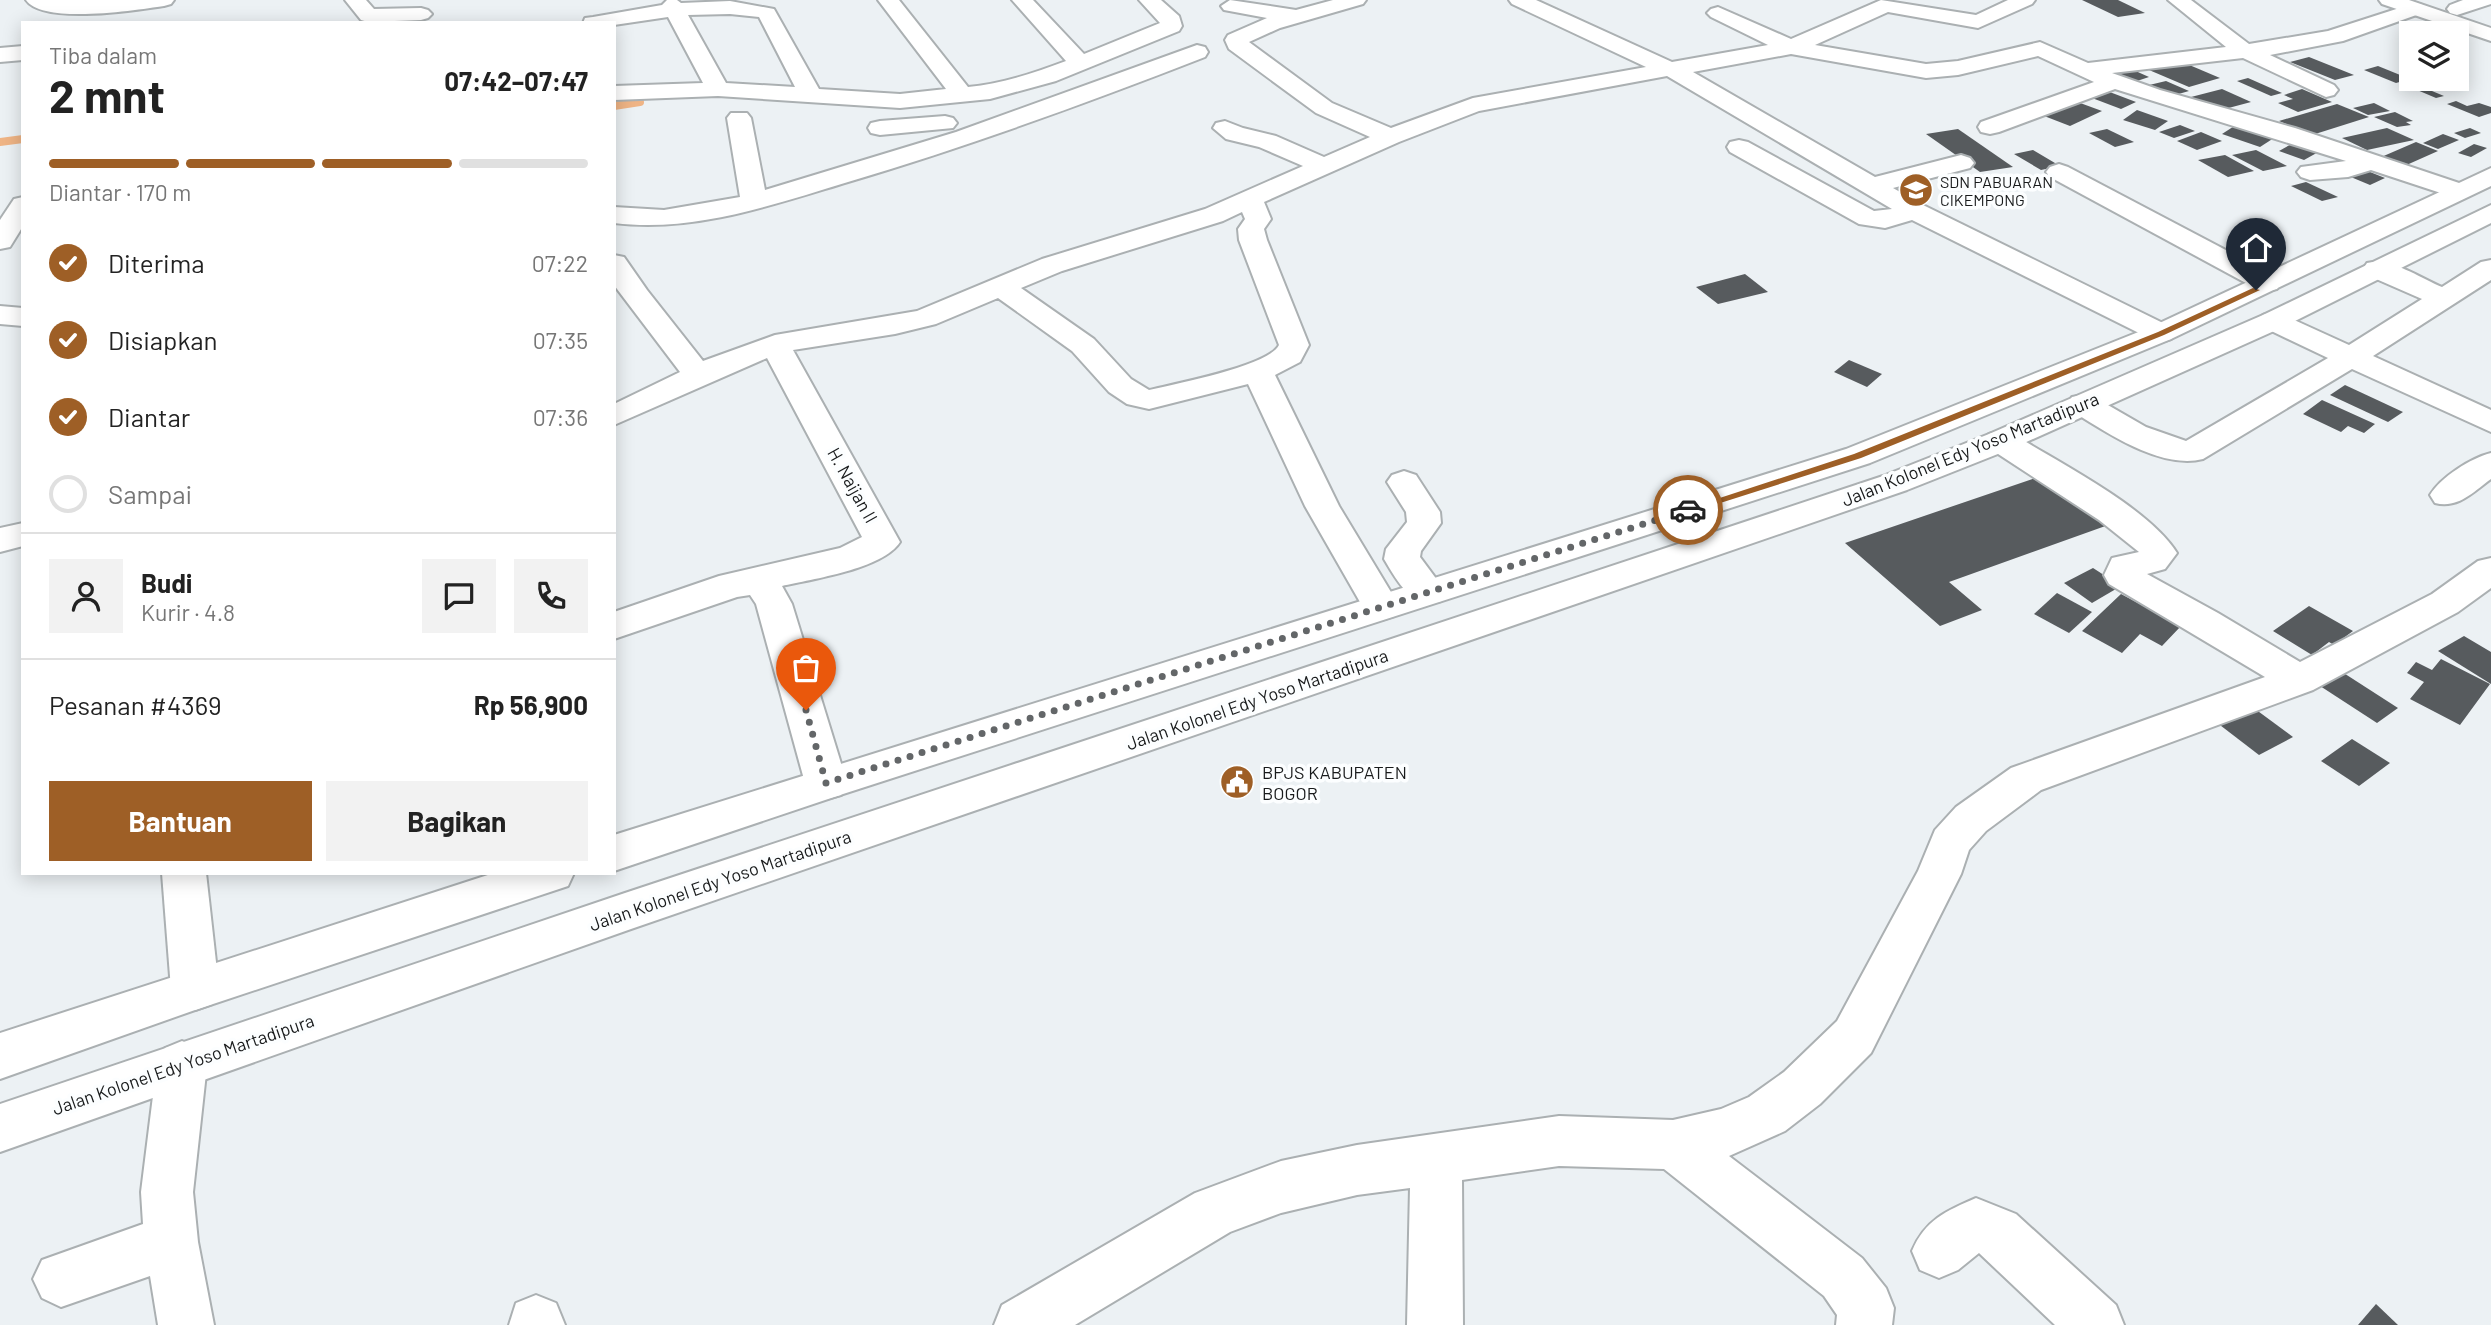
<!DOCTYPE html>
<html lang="id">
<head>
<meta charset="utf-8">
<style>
  :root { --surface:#fff; --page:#f2f2f2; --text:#222; --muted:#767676; --line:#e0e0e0; --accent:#9e5f26 }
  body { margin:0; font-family:Barlow,sans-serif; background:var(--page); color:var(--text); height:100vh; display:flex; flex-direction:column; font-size:26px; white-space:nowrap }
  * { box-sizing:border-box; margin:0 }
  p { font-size:23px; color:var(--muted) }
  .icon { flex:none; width:38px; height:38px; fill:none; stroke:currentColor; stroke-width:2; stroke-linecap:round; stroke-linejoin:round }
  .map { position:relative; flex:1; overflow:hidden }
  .sheet { position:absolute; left:21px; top:21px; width:595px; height:854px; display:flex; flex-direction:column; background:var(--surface); border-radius:0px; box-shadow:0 4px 18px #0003 }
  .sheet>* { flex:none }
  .buttons { position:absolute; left:2399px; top:21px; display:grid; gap:14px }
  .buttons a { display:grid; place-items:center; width:70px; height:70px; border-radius:0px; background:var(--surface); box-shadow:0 4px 18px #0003; font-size:35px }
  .pin { position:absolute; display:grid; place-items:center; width:60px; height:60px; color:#fff; margin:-72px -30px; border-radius:50% 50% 50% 0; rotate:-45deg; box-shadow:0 0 7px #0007 }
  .pin .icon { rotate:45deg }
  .courier { position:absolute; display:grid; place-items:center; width:70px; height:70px; margin:-35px; border:5px solid #9e5f26; border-radius:50%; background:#fff; color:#222; box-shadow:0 2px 9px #0007 }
  .head em { font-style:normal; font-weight:700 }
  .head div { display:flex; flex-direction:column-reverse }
  .head { display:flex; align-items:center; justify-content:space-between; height:119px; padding:0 28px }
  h1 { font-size:46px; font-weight:700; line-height:52px }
  .bar { display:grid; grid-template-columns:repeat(4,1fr); gap:10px 7px; align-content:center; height:84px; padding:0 28px }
  .bar i { height:9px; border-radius:5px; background:var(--line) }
  .bar .active { background:var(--accent) }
  .bar p { grid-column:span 4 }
  .line { display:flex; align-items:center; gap:18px; padding:0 28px; border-top:2px solid var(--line) }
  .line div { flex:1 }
  .round { display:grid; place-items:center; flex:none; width:74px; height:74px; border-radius:0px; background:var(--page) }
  ol { padding:0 28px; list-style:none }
  li { display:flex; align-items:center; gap:21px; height:77px }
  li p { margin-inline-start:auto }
  li .icon { padding:7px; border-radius:50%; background:var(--accent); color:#fff; stroke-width:4 }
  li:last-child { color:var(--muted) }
  li i { width:38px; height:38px; border:4px solid var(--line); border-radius:50% }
  .button { display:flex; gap:14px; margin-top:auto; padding:14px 28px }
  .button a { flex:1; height:80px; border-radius:0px; background:var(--accent); color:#fff; font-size:28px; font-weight:700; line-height:80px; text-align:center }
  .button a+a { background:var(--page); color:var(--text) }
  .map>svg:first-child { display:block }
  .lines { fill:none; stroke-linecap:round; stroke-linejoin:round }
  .stream { stroke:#efb485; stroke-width:8 }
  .building { fill:#575b5e }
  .minor-casing { stroke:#abb0b2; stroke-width:4 }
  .major-casing { stroke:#abb0b2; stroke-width:4 }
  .minor { fill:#fff; fill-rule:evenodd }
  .major { fill:#fff; fill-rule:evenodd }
  .route { fill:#9e5f26 }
  .done { stroke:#636668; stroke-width:7; stroke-dasharray:0 12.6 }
  .labels { text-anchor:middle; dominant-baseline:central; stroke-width:7; stroke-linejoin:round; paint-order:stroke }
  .far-poi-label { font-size:16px; fill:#191b1c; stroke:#fcfeff; text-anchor:start }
  .street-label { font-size:18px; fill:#191b1c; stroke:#fcfeff }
  .poi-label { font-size:18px; fill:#191b1c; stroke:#fcfeff; text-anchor:start }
</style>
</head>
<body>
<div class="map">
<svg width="2491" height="1325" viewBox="0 0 2491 1325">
  <rect width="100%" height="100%" fill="#ecf1f4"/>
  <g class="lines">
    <g class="stream">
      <path d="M614,106L640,102"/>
      <path d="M0,142L23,139"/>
    </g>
  </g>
  <g class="building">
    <path d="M2082,0H2118L2145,13L2118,17Z"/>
    <path d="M2309,57L2354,75L2335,80L2290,62Z"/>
    <path d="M2187,64L2220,78L2189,87L2149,70Z"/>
    <path d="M2378,66L2410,79L2396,83L2364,70Z"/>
    <path d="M2131,69L2149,77L2134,82L2116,74Z"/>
    <path d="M2248,78L2282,93L2271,96L2237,81Z"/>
    <path d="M2422,79L2447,86L2432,91L2444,96L2436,98L2403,84Z"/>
    <path d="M2166,81L2189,91L2168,97L2145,86Z"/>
    <path d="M2222,89L2251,102L2221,110L2191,97Z"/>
    <path d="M2302,89L2332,102L2298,112L2278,103L2293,99L2284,95Z"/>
    <path d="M2107,91L2136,102L2121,109L2092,98Z"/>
    <path d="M2072,100L2102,111L2070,126L2039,114Z"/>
    <path d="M2456,101L2467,106L2479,103L2491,107V113L2479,117L2447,104Z"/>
    <path d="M2374,103L2390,111L2368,115L2353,108Z"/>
    <path d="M2337,104L2369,117L2312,135L2279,121Z"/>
    <path d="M2137,110L2168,121L2155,130L2123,120Z"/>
    <path d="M2395,112L2413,121L2406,122L2411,125L2397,127L2374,117Z"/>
    <path d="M2239,123L2277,136L2260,147L2222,134Z"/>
    <path d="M2180,125L2195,131L2174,138L2159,132Z"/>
    <path d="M2387,128L2414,140L2367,150L2342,138Z"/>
    <path d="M2470,128L2481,133L2465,138L2454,133Z"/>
    <path d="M1958,129L2013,167L1980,172L1926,134Z"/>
    <path d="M2107,129L2134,142L2115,147L2089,133Z"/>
    <path d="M2201,132L2222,141L2197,150L2177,141Z"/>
    <path d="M2443,134L2459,140L2438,149L2423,143Z"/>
    <path d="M2297,141L2322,150L2304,160L2279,151Z"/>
    <path d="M2416,142L2438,151L2402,167L2379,158Z"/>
    <path d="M2474,144L2487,148L2471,157L2458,153Z"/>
    <path d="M2033,150L2060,166L2041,170L2014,154Z"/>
    <path d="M2256,150L2287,166L2263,171L2232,155Z"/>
    <path d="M2225,155L2254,171L2228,177L2198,160Z"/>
    <path d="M2360,168L2385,178L2370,185L2346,175Z"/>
    <path d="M2306,182L2338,197L2322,201L2291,186Z"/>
    <path d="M1745,274L1768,292L1718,304L1696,287Z"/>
    <path d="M1849,360L1882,374L1867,387L1834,372Z"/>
    <path d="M2345,385L2403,412L2388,422L2330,395Z"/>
    <path d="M2322,400L2375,424L2364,433L2348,426L2341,432L2303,414Z"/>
    <path d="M2044,475L2111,524L1949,582L1982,610L1940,626L1845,543Z"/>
    <path d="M2093,568L2121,586L2092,603L2064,583Z"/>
    <path d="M2057,593L2092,612L2069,633L2034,614Z"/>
    <path d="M2121,594L2181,626L2162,646L2140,634L2122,653L2082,631Z"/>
    <path d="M2309,606L2353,631L2334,645L2329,642L2312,655L2273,631Z"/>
    <path d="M2464,636L2491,652V684L2438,651Z"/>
    <path d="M2441,659L2490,684L2460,725L2410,699L2424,682L2407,673L2416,662L2432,670Z"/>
    <path d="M2339,670L2398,708L2377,723L2317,684Z"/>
    <path d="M2251,706L2293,737L2259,755L2216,722Z"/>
    <path d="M2352,739L2390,763L2359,786L2321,761Z"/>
    <path d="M2376,1304L2398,1325H2358Z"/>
  </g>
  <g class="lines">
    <g class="minor-casing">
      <g id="minor">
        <path d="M26,0H174L171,4L164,6C136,10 43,25 26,0Z"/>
        <path d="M345,0H366L374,9L421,8L428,10L432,14L428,18L421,20L368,22L361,20Z"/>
        <path d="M667,0H677L681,3L730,1L774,9L819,89L900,94L946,89L878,0H899L968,87C1002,84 1034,73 1066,61L1012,0H1033L1084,54L1160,23L1139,0H1161L1179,16L1182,26L1179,31L1056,81L990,99L900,108L718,96L614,100V86L703,83L668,17L614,25V23H583L585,18L593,17L662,5ZM730,14L759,17L795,87L726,83L688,15Z"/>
        <path d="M1230,0L1296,10L1333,0H1366L1363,4L1280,28L1249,42L1332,103L1391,128L1473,98L1646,67L1512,4L1509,0H1536L1672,62L1768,45L1711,17L1707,13L1711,9L1718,7L1791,39L1881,0L1976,15L2008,0H2035L2032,4L1978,28L1888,12L1815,45L1926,64L1958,61L2040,42L2088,63L2226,47L2168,0H2191L2249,44L2328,31L2415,3L2422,5L2425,9L2422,13L2343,41L2270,55L2334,85L2338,90L2334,95L2326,97L2243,58L2112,73L2160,90L2295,128L2468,186L2472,191L2468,196L2459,199L2371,170L2348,177L2310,180L2301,177L2297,172L2301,167L2346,161L2115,89L1999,132L1990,134L1981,132L1978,127L1981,122L2094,82L2038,56L1958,75L1926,78L1791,54L1693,72L1875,177L1961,155L1970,158L1974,163L1970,168L1893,188L1923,205L2171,327L2176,333L2171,339L2161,342L2151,339L1912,220L1885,228L1859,224L1730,152L1727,147L1730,142L1739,140L1748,142L1874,211L1892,209L1667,76L1479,111L1399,142L1264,202L1271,219L1264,229L1267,240L1309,345L1300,362L1275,375L1339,506L1400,607L1394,616L1381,620L1368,616L1305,506L1248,384L1149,409L1127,404L1109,392L1072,351L998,298L936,324L895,334L793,350L900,542C883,569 812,579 782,586L792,604L847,783L841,795L826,799L811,795L805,783L756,604L750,595L737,597L614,639V612L719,576L840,548L862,537L767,358L614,425V404L680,372L614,285V255L624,257L647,290L703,361L775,335L917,311L1042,259L1205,209L1303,166L1259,147L1226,139L1213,128L1216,123L1225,121L1243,128L1276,136L1324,157L1370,137L1316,113L1229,49L1225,40L1228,35L1267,18L1224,10L1221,6ZM1242,212L1245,219L1238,229L1239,240L1279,345C1269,366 1174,384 1149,390L1131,379L1094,339L1021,288L1062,271L1223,221Z"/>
        <path d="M2463,0H2491V4L2457,15L2450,13L2447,9L2450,5Z"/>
        <path d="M1197,45L1205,47L1208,52L1205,57C1087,103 969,146 848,182C772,205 694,233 614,223V207L664,210L740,197L727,118L731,113H747L751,118L765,190L956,132Z"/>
        <path d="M23,46V60L0,62V48Z"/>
        <path d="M945,116L953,118L957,123L953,128L880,135L871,133L868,128L871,123L880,121Z"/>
        <path d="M2059,164L2068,167L2277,277L2281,283L2277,289L2267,291L2257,289L2050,177L2046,172L2050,167Z"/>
        <path d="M23,197V226L10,247L0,249V220L14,199Z"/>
        <path d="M2491,260V280L2373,356L2491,410V432L2352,369L2203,459C2161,470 2106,432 2072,411L2067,404L2072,397L2083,395L2094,397L2146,427L2186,441L2328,358L2263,327L2258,321L2263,315L2273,312L2283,315L2349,345L2422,299L2367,275L2363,269L2367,263C2391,257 2420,278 2442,287L2481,262Z"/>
        <path d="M0,306L23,308V326L0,324Z"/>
        <path d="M2001,431L2013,434C2059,463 2148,507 2177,553L2165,569L2147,574L2218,613L2300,662L2432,594L2478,561L2491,558V588L2458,612L2313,690L2041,790L1986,831L1969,850L1961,874L1871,1053L1820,1104L1785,1131L1729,1156L1862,1258L1886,1288L1894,1308L1892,1325H1836L1837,1315L1824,1296L1664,1169L1559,1166L1462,1180L1463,1325H1407L1410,1188L1357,1195L1281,1213L1230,1232L1075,1325H994L1002,1305L1195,1193L1281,1161L1357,1145L1559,1116L1673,1120L1721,1109L1749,1097L1784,1072L1837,1021L1918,871L1935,830L1956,807L2011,768L2265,677L2109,584L2104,575L2112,558L2139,552L2099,520L1989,448L1985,441L1989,434Z"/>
        <path d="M2491,453V479C2473,492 2458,509 2435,503L2430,495C2441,477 2471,458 2491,453Z"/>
        <path d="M1404,471L1416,475L1440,512L1441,523L1421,551L1420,557L1446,592L1441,601C1411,609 1398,582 1384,559L1386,549L1407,522L1406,512L1387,482L1392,475Z"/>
        <path d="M23,523V546L0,552V528Z"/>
        <path d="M162,873H206L219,989L212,1004L195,1010L178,1004L171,989Z"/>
        <path d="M182,1041L199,1048L207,1064L193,1192L198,1242L214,1325H158L150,1276L61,1307L42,1298L33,1279L42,1260L143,1224L141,1192L157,1064L165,1048Z"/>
        <path d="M1976,1198L2016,1214L2116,1305L2124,1325H2055L1979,1253L1958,1270L1939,1278L1920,1270L1912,1251C1925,1220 1946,1211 1976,1198Z"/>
        <path d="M536,1295L556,1303L565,1325H509L516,1303Z"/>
      </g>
    </g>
    <g class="major-casing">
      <g id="major">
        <path d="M2379,0H2409L2491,28V41L2382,4Z"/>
        <path d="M2491,168V186L2171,339L1870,463L840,795L614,871V835L1846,449L2151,327Z"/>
        <path d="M2491,205V223L2283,327L2013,448L1907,490L631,929L0,1152V1104L625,893L1883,476L1989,434L2263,315Z"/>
        <path d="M494,873H574L568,886L195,1010L0,1079V1033Z"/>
      </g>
    </g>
    <use href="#minor" class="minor"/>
    <use href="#major" class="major"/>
  </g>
  <path class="route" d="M2253,288L2260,290L2164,335L1861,458L1692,512L1683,510L1854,454L2158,332Z"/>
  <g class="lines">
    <path class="done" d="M806,710L826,783L1688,510"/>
  </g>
  <defs>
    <g id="school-disc" transform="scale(1.75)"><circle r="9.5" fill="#9e5f26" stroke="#fcfeff"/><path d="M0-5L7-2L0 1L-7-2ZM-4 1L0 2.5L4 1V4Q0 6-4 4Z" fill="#fff"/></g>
    <g id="civic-disc" transform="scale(1.75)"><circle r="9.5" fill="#9e5f26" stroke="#fcfeff"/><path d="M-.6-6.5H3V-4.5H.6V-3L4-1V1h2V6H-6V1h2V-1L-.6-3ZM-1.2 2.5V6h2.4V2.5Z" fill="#fff"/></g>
  </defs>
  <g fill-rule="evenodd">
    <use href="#school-disc" x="1916" y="190"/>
    <use href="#civic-disc" x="1237" y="782"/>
  </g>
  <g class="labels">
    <g class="far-poi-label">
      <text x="1940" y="181">SDN PABUARAN<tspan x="1940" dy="18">CIKEMPONG</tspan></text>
    </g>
    <g class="street-label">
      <text transform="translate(1970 449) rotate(-22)">Jalan Kolonel Edy Yoso Martadipura</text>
      <text transform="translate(853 485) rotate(61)">H. Naijan II</text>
      <text transform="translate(1257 699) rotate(-19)">Jalan Kolonel Edy Yoso Martadipura</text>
      <text transform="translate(720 880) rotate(-19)">Jalan Kolonel Edy Yoso Martadipura</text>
      <text transform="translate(183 1064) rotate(-19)">Jalan Kolonel Edy Yoso Martadipura</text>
    </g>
    <g class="poi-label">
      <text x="1262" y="772">BPJS KABUPATEN<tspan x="1262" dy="21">BOGOR</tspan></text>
    </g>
  </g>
</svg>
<div class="buttons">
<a><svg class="icon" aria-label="layers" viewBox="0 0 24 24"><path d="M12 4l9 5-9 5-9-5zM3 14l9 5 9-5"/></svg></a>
</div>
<div class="pin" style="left:806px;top:710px;background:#ea580c"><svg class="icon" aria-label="bag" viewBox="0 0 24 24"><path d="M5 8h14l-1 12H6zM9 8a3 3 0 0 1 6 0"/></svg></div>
<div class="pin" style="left:2256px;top:290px;background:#1f2937"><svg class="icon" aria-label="home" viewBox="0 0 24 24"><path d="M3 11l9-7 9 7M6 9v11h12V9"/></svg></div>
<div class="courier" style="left:1688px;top:510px"><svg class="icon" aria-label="car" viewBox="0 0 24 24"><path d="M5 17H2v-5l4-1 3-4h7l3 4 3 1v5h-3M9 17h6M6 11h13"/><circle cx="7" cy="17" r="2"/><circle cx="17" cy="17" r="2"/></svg></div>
<section class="sheet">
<div class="head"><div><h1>2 mnt</h1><p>Tiba dalam</p></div><em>07:42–07:47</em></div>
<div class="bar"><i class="active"></i><i class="active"></i><i class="active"></i><i></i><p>Diantar · 170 m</p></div>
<ol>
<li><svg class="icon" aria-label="check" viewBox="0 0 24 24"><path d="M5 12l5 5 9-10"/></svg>Diterima<p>07:22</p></li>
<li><svg class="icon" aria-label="check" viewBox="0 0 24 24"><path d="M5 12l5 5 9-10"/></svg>Disiapkan<p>07:35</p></li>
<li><svg class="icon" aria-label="check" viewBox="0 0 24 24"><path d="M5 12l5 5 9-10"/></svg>Diantar<p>07:36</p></li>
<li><i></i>Sampai</li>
</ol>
<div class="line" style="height:126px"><a class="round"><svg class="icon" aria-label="person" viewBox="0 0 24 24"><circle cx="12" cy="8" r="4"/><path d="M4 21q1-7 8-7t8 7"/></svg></a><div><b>Budi</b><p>Kurir · 4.8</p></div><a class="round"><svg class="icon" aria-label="chat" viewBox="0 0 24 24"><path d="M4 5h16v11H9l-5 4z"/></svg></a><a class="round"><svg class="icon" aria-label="phone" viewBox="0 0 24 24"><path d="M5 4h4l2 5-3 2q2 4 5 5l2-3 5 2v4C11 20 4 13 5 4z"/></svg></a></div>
<div class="line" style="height:91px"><div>Pesanan #4369</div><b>Rp 56,900</b></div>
<div class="button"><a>Bantuan</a><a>Bagikan</a></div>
</section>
</div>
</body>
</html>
